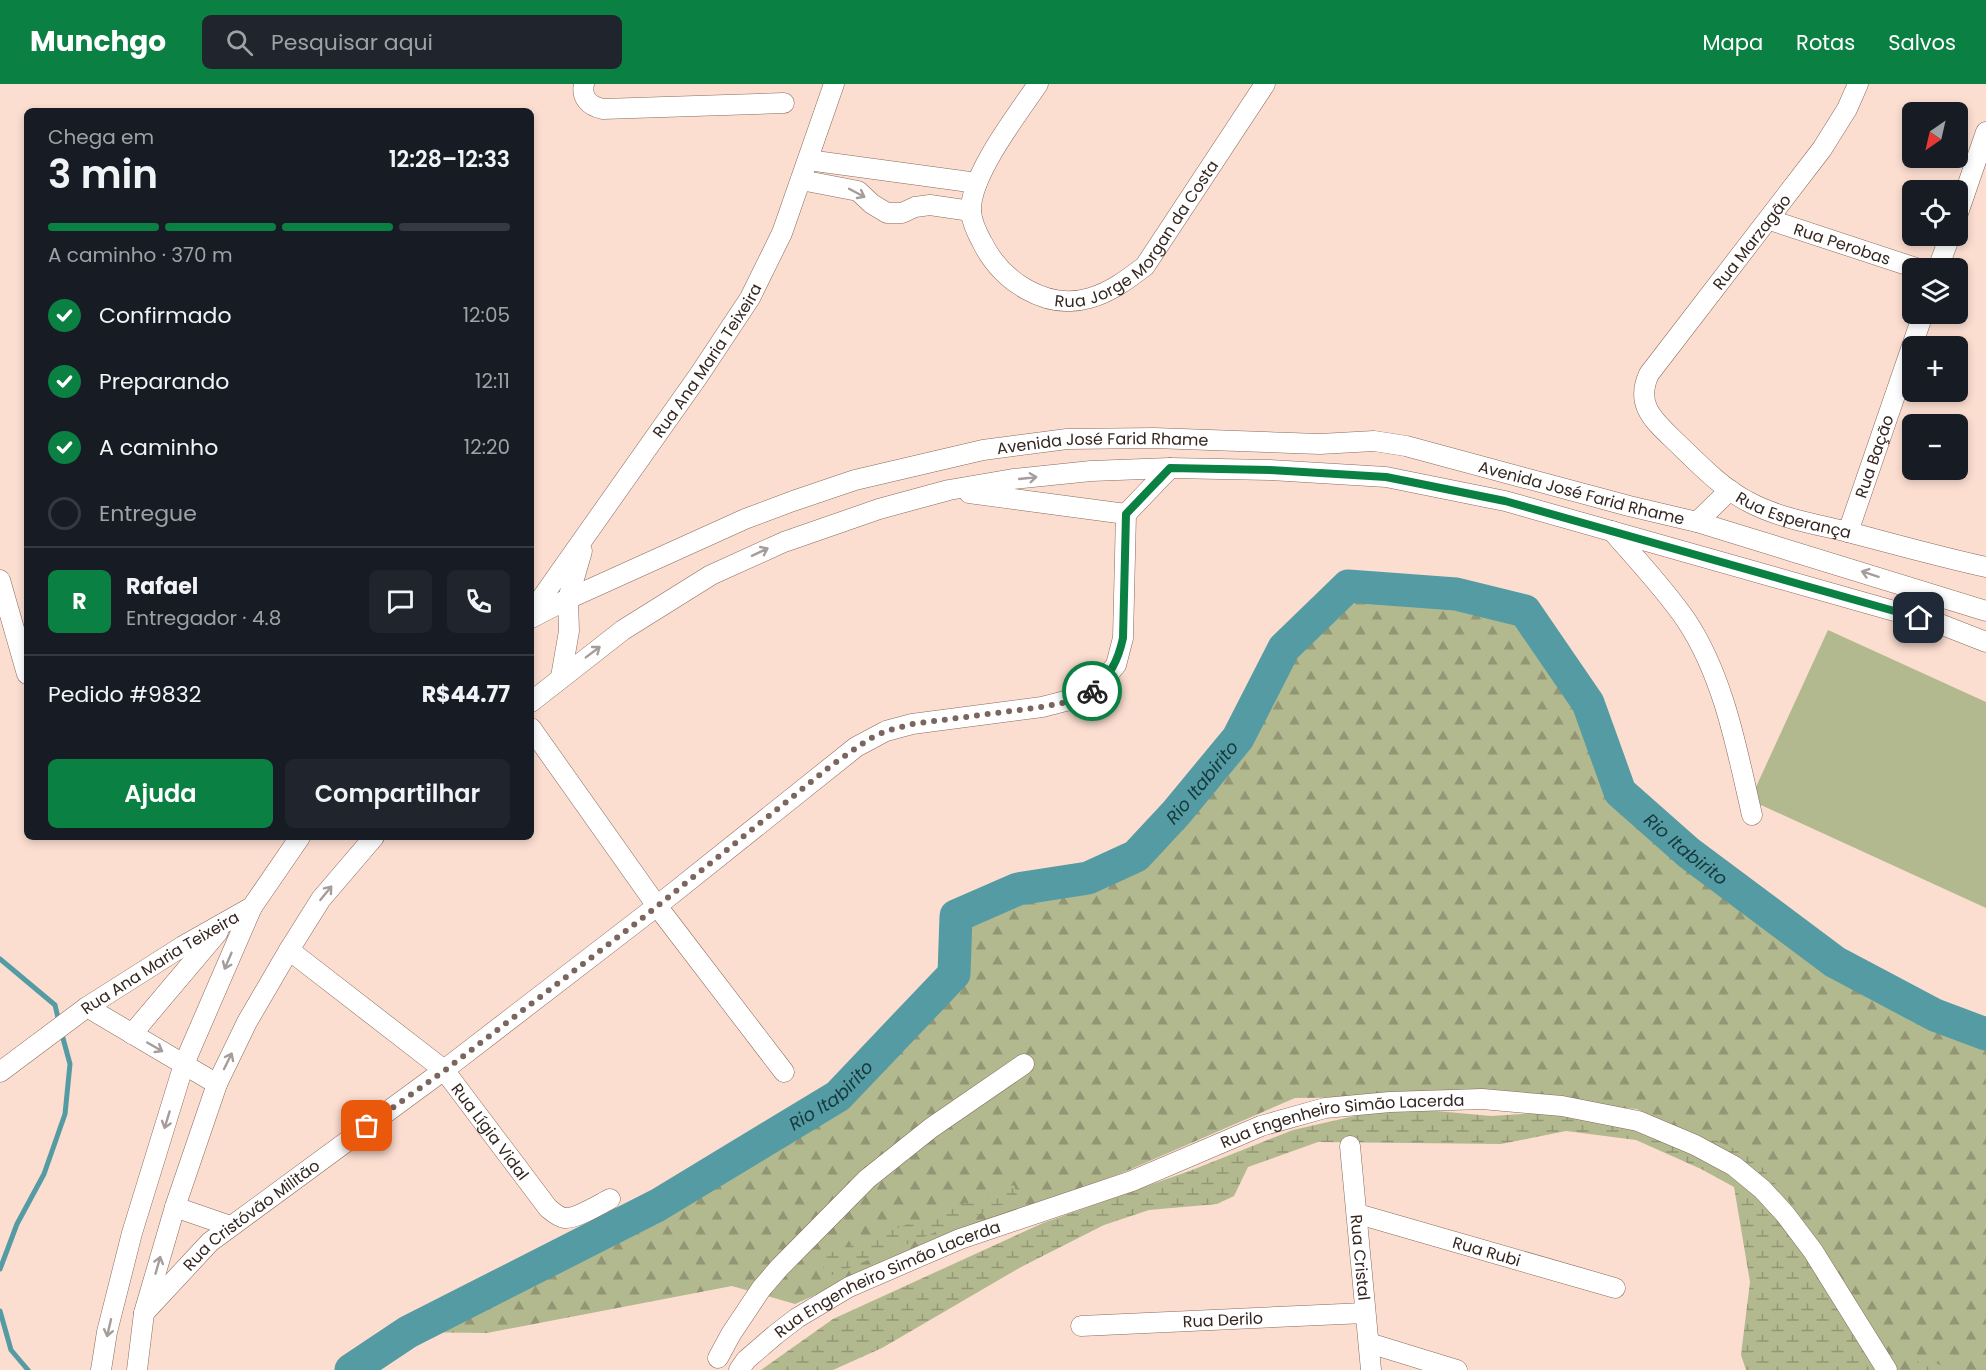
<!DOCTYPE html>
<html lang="pt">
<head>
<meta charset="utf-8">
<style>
  :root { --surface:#171b24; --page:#20242c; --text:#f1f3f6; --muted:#9ea1a6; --line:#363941; --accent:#0b8043 }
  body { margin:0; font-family:Poppins,sans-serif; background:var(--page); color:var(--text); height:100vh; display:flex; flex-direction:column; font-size:22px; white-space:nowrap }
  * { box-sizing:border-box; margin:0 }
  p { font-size:20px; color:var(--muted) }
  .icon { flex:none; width:33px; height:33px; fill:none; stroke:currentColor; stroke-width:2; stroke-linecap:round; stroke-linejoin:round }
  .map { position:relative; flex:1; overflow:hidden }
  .details { position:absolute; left:24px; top:24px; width:510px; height:732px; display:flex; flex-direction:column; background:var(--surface); border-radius:9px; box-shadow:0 3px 9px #0003 }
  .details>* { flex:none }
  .needle { width:39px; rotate:214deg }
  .buttons { position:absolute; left:1902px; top:18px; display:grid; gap:12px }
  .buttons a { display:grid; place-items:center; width:66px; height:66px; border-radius:9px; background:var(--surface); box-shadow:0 3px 9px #0003; font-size:30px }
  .pin { position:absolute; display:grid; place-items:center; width:51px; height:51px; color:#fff; margin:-26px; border-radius:12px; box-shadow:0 3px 9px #0006 }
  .courier { position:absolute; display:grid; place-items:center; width:60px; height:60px; margin:-30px; border:4px solid #0b8043; border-radius:50%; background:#fff; color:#222; box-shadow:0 2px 8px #0007 }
  .overview em { font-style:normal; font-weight:600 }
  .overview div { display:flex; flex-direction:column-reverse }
  .overview { display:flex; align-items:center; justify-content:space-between; height:102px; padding:0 24px }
  h1 { font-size:39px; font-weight:600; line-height:45px }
  .bar { display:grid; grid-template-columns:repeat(4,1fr); gap:9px 6px; align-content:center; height:72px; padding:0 24px }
  .bar i { height:8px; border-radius:4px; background:var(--line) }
  .bar .selected { background:var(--accent) }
  .bar p { grid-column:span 4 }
  .line { display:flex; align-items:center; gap:15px; padding:0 24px; border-top:2px solid var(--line) }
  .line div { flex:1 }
  .round { display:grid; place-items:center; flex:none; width:63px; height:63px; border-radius:9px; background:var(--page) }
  ol { padding:0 24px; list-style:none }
  li { display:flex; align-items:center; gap:18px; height:66px }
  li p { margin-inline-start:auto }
  li .icon { padding:6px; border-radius:50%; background:var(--accent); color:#fff; stroke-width:4 }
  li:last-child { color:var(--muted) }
  li i { width:33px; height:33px; border:3px solid var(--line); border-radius:50% }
  .action { display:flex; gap:12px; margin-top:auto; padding:12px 24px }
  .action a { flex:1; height:69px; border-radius:9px; background:var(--accent); color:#fff; font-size:24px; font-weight:600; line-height:69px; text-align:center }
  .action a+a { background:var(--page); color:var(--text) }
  header { display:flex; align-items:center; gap:36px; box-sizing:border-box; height:84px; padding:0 30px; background:var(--accent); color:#fff }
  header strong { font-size:28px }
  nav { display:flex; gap:33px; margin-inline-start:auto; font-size:21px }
  .search { width:420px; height:54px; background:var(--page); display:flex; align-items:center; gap:15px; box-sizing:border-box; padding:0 21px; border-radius:9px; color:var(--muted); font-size:22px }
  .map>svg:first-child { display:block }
  .forest { fill:url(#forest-firs) }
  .wetland { fill:url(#wetland-marsh) }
  .park { fill:#b2b98e }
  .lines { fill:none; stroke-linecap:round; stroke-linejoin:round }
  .stream { stroke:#549ba3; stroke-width:5 }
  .river { stroke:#549ba3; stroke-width:33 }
  .minor-casing { stroke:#89695b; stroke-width:21 }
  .minor { stroke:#fff; stroke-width:20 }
  .oneway { stroke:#a49d9b }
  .done { stroke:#7a665e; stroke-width:6; stroke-dasharray:0 10.8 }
  .route { stroke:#0b8043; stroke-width:8 }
  .labels { text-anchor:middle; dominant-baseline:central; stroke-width:4.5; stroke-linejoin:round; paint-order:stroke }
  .street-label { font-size:16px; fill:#342620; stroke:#fff }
  .water-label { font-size:18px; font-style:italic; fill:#16393d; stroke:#fff }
</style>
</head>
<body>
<header>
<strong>Munchgo</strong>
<div class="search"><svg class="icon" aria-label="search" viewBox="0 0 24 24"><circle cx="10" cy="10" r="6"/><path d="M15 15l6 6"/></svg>Pesquisar aqui</div>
<nav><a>Mapa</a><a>Rotas</a><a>Salvos</a></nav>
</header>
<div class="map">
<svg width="1986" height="1286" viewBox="0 0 1986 1286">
  <defs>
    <pattern id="forest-firs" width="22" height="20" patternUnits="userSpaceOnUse" patternTransform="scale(1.5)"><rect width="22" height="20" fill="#b2b98e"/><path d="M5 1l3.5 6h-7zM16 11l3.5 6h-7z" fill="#929674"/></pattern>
    <pattern id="wetland-marsh" width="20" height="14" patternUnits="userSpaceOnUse" patternTransform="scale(1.5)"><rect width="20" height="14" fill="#b2b98e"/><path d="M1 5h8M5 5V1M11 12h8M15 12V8" fill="none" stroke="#929674"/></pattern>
  </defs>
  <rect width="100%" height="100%" fill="#fcded1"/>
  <path class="forest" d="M1348,502L1456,510L1525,527L1588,619L1620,708L1689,769L1835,878L1935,931L1986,950V1286H1897L1741,1075L1637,1025L1474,1012L1295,1014L1122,1089L953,1150L795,1220L732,1202L487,1249L408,1248L658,1121L838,1012L954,890L956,832L1018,805L1088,794L1136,772L1176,729L1238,654L1284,564Z"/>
  <g class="wetland">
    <path d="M1394,1023L1491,1032L1536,1029L1656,1039L1685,1043L1754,1073L1787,1114L1891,1286H1746L1741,1271L1750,1198L1734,1103L1701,1085L1636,1056L1566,1047L1501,1060L1318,1058L1248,1083L1234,1112L1217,1120L1149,1126L1104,1141L1021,1183L882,1264L833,1286H761L833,1235L1043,1139L1192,1086L1293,1046Z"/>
    <path d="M1014,1101L1018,1114L825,1194L821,1172Z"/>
    <path d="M1912,1268L1951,1286H1922Z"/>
  </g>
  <path class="park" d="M1828,546L1986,618V824L1750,716Z"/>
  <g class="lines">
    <g class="stream">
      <path d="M0,875L55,921L59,938"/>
      <path d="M0,1185L17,1140L44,1090L65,1030L70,980L61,947"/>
      <path d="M0,1227L11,1266L28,1286"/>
    </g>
    <path class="river" id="s1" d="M351,1286L408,1248L658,1121L838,1012L954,890L956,832L1018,805L1088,794L1136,772L1176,729L1238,654L1284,564L1348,502L1456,510L1525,527L1588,619L1620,708L1689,769L1835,878L1935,931L1986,950"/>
    <g class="minor-casing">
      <g id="minor">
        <path d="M584,0C581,14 589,22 603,25L784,19"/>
        <path id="s2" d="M1038,0C1018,30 969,92 971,128C972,138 977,149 982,158C1001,197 1046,227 1090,214C1111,208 1128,195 1145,182L1265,0"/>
        <path id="s3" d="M1858,0L1847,25L1822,65L1649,290C1635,320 1653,336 1674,356C1696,377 1720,403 1747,417C1778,434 1815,440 1848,448C1894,460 1940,473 1986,483"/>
        <path d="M808,76L977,99"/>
        <path d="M801,96L858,107L872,120L887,129H902L915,123L930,121L971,127"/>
        <path d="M1958,129L1986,48"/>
        <path id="s4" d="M1770,136L1916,184"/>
        <path d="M1938,184L1950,152"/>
        <path d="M969,409L1126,430"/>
        <path d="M1697,438L1730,406"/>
        <path d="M1612,447C1637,476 1664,504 1686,536C1724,593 1737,666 1752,731"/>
        <path id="s5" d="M1848,448L1923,230"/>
        <path d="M0,496L27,590"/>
        <path id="s6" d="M531,529L699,291L750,214L782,149L834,0"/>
        <path id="s7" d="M531,534L568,515L745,435L793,417L855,396L983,366L1067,355L1154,354L1320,360L1374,357L1406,362L1629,422L1697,438L1986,527"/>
        <path d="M561,593L569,547L568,515L582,467"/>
        <path d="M531,618L623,546L711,491L784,458L879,425L949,406L1013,395L1091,387L1170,384L1270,386L1386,393L1505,417L1940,540L1986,558"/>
        <path d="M531,644L657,822L784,988"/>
        <path id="s8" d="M289,866L444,986L548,1124C553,1128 558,1133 565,1134C576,1135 600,1120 610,1115"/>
        <path d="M87,923L217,1000"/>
        <path d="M132,950L218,848"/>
        <path id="s9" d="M0,988L87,923L183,862L252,823L300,753"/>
        <path id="s10" d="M1350,1062L1371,1286"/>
        <path d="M175,1123L230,1142"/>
        <path id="s11" d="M1358,1130L1615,1204"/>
        <path id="s12" d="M144,1229L210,1158L444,986L657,822L856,663L886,647L912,640L1042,623L1085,612L1098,602L1116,581L1123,554L1126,430L1170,384"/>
        <path id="s13" d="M1081,1242L1365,1229"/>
        <path d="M1369,1259L1457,1286"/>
        <path d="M718,1274L731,1250L761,1205L779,1184L867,1095L931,1044L1024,980"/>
        <path d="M101,1286L107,1248L132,1149L184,980L252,823"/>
        <path d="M137,1286L144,1229L175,1123L217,1000L247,938L289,866L321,815L374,753"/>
        <path id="s14" d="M739,1286L746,1276L775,1251L797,1234L849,1203L960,1155L1132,1097L1261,1042L1325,1024L1390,1018L1482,1015L1562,1022L1638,1037L1695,1061L1734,1082L1762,1105L1785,1130L1813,1167L1887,1286"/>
      </g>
    </g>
    <use href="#minor" class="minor"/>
  </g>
  <defs><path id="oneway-shaft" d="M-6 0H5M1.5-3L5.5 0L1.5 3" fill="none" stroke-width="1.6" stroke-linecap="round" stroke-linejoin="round" transform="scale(1.5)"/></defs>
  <g class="oneway">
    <use href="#oneway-shaft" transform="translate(857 109) rotate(28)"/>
    <use href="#oneway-shaft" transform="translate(1028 394) rotate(-6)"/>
    <use href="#oneway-shaft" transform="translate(760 468) rotate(-25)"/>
    <use href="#oneway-shaft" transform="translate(1870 490) rotate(-162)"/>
    <use href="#oneway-shaft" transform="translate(593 568) rotate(-37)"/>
    <use href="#oneway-shaft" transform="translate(326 809) rotate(-51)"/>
    <use href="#oneway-shaft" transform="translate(228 877) rotate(113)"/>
    <use href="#oneway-shaft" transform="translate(155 963) rotate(30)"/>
    <use href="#oneway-shaft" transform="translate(228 977) rotate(-64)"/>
    <use href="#oneway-shaft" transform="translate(167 1036) rotate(107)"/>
    <use href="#oneway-shaft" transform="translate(158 1181) rotate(-74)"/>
    <use href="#oneway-shaft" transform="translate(109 1244) rotate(103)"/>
  </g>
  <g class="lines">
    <path class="done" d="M367,1042L444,987L640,836L832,681L869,655L886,647L912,640L1042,623L1072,617L1085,612L1092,607"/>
    <path class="route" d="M1092,607C1110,592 1118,577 1123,554L1126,430L1170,384L1270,386L1386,393L1406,397L1505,417L1919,534"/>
  </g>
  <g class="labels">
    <g class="street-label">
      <text stroke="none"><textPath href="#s2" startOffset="387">Rua Jorge Morgan da Costa</textPath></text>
      <text transform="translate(1752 158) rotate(-52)">Rua Marzagão</text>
      <text stroke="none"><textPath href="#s4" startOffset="76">Rua Perobas</textPath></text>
      <text stroke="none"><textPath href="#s6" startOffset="308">Rua Ana Maria Teixeira</textPath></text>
      <text stroke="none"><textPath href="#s7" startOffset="604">Avenida José Farid Rhame</textPath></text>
      <text stroke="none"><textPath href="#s5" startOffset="80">Rua Bação</textPath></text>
      <text stroke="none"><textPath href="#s7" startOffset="1090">Avenida José Farid Rhame</textPath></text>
      <text stroke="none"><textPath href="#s3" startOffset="580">Rua Esperança</textPath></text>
      <text stroke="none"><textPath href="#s9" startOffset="194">Rua Ana Maria Teixeira</textPath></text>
      <text stroke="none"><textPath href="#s14" startOffset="663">Rua Engenheiro Simão Lacerda</textPath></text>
      <text stroke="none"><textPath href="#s8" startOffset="273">Rua Lígia Vidal</textPath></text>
      <text stroke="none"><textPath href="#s12" startOffset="146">Rua Cristóvão Militão</textPath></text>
      <text stroke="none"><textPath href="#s11" startOffset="134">Rua Rubi</textPath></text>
      <text stroke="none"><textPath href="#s10" startOffset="112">Rua Cristal</textPath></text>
      <text stroke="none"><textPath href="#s14" startOffset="177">Rua Engenheiro Simão Lacerda</textPath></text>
      <text stroke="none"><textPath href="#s13" startOffset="142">Rua Derilo</textPath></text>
    </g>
    <g class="water-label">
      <text stroke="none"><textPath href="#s1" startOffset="1076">Rio Itabirito</textPath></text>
      <text stroke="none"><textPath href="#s1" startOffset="1796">Rio Itabirito</textPath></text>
      <text stroke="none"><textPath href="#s1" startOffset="554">Rio Itabirito</textPath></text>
    </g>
  </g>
</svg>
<div class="buttons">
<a><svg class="needle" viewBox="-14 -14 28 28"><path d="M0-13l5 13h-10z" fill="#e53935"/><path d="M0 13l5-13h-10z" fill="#9ea1a6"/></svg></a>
<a><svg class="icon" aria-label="locate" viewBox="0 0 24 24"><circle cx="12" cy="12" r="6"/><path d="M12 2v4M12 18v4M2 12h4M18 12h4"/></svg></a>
<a><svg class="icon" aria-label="layers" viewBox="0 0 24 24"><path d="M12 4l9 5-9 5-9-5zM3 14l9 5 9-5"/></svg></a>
<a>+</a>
<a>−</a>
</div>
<div class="pin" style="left:367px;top:1042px;background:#ea580c"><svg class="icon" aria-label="bag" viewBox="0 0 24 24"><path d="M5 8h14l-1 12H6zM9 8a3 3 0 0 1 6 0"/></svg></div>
<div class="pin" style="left:1919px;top:534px;background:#1f2937"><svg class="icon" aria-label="home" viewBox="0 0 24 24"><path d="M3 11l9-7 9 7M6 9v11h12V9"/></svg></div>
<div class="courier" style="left:1092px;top:607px"><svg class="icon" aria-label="bike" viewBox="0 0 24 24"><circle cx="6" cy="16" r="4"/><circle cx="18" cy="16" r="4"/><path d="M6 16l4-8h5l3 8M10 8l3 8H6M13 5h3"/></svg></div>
<section class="details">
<div class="overview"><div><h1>3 min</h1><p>Chega em</p></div><em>12:28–12:33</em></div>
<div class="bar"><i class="selected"></i><i class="selected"></i><i class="selected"></i><i></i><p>A caminho · 370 m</p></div>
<ol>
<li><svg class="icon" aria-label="check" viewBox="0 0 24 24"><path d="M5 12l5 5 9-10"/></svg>Confirmado<p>12:05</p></li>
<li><svg class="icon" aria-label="check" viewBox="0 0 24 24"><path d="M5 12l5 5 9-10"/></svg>Preparando<p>12:11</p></li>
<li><svg class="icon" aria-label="check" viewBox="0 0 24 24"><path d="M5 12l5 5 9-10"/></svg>A caminho<p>12:20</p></li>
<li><i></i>Entregue</li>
</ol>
<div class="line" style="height:108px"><b class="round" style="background:var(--accent);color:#fff">R</b><div><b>Rafael</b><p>Entregador · 4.8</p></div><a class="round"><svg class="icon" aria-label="chat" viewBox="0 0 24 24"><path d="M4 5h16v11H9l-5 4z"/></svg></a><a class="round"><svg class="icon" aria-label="phone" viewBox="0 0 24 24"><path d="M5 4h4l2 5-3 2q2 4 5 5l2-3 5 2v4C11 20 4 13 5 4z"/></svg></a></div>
<div class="line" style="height:78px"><div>Pedido #9832</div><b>R$44.77</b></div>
<div class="action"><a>Ajuda</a><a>Compartilhar</a></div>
</section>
</div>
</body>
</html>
